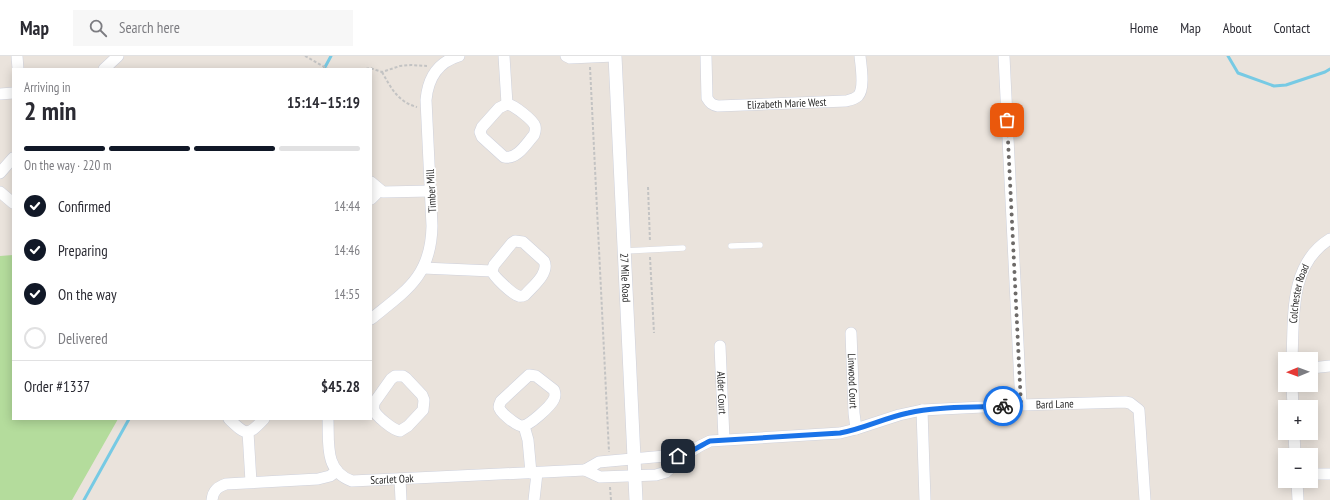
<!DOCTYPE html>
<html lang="en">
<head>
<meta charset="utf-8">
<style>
  :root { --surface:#fff; --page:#f7f7f7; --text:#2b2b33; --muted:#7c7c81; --line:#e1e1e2; --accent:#111827 }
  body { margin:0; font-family:"PT Sans Narrow",sans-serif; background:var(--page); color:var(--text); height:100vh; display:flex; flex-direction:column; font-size:15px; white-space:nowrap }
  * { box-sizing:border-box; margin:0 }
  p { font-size:13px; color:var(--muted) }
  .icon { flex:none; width:22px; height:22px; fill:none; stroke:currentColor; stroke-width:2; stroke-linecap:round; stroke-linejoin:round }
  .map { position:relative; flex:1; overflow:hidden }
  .side { position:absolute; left:12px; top:12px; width:360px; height:352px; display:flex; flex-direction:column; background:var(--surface); border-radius:0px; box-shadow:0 2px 10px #0003 }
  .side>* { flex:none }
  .needle { width:26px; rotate:269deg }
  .controls { position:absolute; left:1278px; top:296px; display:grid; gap:8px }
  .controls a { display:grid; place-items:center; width:40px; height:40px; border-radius:0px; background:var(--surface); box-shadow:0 2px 10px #0003; font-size:20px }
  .pin { position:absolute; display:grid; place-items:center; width:34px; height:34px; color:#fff; margin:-17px; border-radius:8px; box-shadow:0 2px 6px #0006 }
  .courier { position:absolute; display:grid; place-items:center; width:40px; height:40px; margin:-20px; border:3px solid #1a73e8; border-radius:50%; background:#fff; color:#222; box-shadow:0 1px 5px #0007 }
  .summary em { font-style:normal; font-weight:600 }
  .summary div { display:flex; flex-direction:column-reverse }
  .summary { display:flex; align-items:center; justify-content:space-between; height:68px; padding:0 12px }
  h1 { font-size:26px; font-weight:600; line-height:30px }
  .bar { display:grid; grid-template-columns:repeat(4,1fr); gap:6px 4px; align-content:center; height:48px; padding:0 12px }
  .bar i { height:5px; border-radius:3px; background:var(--line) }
  .bar .current { background:var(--accent) }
  .bar p { grid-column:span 4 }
  .line { display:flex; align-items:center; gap:10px; padding:0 12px; border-top:1px solid var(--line) }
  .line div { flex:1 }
  ol { padding:0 12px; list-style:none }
  li { display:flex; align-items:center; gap:12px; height:44px }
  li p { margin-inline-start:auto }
  li .icon { padding:4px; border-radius:50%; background:var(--accent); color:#fff; stroke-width:4 }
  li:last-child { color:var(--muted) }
  li i { width:22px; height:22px; border:2px solid var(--line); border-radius:50% }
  header { display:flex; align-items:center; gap:24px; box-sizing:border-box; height:56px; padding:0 20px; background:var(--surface); border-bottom:1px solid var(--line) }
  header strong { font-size:19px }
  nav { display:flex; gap:22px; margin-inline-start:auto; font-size:14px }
  .search { width:280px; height:36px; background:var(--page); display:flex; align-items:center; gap:10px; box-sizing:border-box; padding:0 14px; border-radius:0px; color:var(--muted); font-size:15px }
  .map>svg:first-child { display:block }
  .green { fill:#b4dc9c }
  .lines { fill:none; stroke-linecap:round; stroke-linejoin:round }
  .stream { stroke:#77cae4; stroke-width:3 }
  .service-casing { stroke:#ced1dc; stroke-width:6 }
  .minor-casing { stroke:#ced1dc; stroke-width:12 }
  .tertiary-casing { stroke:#ced1dc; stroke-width:14 }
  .path { stroke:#c3c3c3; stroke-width:2; stroke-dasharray:3 2; stroke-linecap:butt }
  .service { stroke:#fff; stroke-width:5.5 }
  .minor { stroke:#fff; stroke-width:11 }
  .tertiary { stroke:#fff; stroke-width:13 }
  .done { stroke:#6d6a68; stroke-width:4; stroke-dasharray:0 7.2 }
  .route { stroke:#1a73e8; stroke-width:5 }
  .labels { text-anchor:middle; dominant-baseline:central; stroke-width:4; stroke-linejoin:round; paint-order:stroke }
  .street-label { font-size:11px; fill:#292929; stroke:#fff }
</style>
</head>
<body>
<header>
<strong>Map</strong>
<div class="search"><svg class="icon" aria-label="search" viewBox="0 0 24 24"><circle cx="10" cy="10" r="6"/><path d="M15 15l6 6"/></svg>Search here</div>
<nav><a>Home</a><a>Map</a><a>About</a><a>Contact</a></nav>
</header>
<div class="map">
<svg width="1330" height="444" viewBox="0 0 1330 444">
  <rect width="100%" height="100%" fill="#eae3dc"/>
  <path class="green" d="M13,199V363H118L72,444H0V200Z"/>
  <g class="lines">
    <g class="stream">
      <path d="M1228,0L1238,17L1274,30L1286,29L1325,16L1330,13"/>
      <path d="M324,13L331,0"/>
      <path d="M84,444L129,363"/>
    </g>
    <g class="service-casing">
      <g id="service">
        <path d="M731,190L760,189"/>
        <path d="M625,195L683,192"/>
      </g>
    </g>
    <g class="minor-casing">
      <g id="minor">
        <path d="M17,0L18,13"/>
        <path d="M504,0L507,48"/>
        <path d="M566,0L570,2L614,0"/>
        <path id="s1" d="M706,0L707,42C710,47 712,49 718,50L846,45C850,44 855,43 858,40C865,33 861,10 860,0"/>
        <path d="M1004,0L1021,349"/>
        <path d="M104,13L118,0"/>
        <path d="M0,38L13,37"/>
        <path d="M507,48C514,49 533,64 535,70C536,74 535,76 534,79C526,88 517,104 504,101L482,81L480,76L482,71L499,52Z"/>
        <path d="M0,117L13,102"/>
        <path d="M371,126L383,136L431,135"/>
        <path d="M0,136L13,147"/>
        <path d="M371,143L380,134"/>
        <path d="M515,185L523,186L544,205C550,217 532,231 525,239C523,240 521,241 519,240C513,239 493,220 492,215L494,209L512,187Z"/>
        <path d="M423,212L492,215"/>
        <path d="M371,263C407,234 431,220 432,170L426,44C428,22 438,6 459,0"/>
        <path id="s2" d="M851,277L854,357L856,373"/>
        <path id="s3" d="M720,290L724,383"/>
        <path id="s4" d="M1292,303C1294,261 1289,208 1330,183"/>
        <path d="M1311,312L1330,310"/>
        <path d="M529,319L536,320L554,334C555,337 556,339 554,343C551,350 529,370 522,370C517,370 499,356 499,351C499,349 500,347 501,345Z"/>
        <path d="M395,320H403L406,322L422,339L424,344L423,354L408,370L400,375C393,374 376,360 374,354C373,351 374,350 374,347L391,323Z"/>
        <path d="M1292,329L1293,351"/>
        <path d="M922,354L925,444"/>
        <path d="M229,363C246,379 247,381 264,363"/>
        <path id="s5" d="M328,363C329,387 324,415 352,425L585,414"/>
        <path d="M524,370L528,384L531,417"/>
        <path d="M248,376L251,426"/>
        <path d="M1294,377L1295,399"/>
        <path id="s6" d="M687,398L599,406L585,414L600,421L656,419L666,416L687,398L700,390L710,385L840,377L856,373L899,359L922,354L1021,349L1125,346L1130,347L1139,354L1145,444"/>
        <path d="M1311,418H1330"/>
        <path d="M400,423L401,444"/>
        <path d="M1297,425L1298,444"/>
        <path d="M212,444C213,434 218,431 226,428L318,423L330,420L337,415"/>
        <path d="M534,444L537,417"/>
      </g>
    </g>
    <g class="tertiary-casing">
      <g id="tertiary">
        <path id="s7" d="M615,0L636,444"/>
      </g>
    </g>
    <g class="path">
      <path d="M305,0L328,13"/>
      <path d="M590,11L609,396"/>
      <path d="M366,13L370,12L382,16L400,10L411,9L427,10"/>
      <path d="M382,16C391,32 398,46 417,51"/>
      <path d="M648,131L650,186"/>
      <path d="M650,201L654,277"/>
      <path d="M610,431L611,444"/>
    </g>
    <use href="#service" class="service"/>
    <use href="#minor" class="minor"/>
    <use href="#tertiary" class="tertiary"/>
  </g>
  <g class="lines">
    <path class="done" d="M1003,350L1021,349L1007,64"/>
    <path class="route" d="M678,400C690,398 699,390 710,385L840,377C863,373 884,362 908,357C938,350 972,352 1003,350"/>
  </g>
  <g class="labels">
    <g class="street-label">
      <text stroke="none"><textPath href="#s1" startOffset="125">Elizabeth Marie West</textPath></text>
      <text transform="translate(431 135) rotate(-93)">Timber Mill</text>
      <text stroke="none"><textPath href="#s7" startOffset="222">27 Mile Road</textPath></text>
      <text stroke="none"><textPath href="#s4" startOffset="66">Colchester Road</textPath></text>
      <text stroke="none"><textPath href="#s2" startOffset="48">Linwood Court</textPath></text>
      <text stroke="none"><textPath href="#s3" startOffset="47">Alder Court</textPath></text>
      <text stroke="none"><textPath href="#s6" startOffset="590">Bard Lane</textPath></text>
      <text stroke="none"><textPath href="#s5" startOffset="112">Scarlet Oak</textPath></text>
    </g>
  </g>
</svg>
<div class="controls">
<a><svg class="needle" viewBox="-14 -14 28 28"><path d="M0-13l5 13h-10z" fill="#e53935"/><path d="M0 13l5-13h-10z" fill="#7c7c81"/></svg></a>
<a>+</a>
<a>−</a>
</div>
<div class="pin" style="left:1007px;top:64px;background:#ea580c"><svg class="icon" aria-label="bag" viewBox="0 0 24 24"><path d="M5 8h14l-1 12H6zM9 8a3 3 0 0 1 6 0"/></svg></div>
<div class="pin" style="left:678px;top:400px;background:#1f2937"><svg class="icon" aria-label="home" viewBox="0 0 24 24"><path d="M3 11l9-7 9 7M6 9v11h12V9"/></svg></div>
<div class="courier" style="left:1003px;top:350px"><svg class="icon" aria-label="bike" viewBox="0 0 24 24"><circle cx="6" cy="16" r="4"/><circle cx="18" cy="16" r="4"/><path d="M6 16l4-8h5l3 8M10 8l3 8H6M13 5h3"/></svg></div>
<section class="side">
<div class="summary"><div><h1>2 min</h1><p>Arriving in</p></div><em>15:14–15:19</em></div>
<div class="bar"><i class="current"></i><i class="current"></i><i class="current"></i><i></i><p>On the way · 220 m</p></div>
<ol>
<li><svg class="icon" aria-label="check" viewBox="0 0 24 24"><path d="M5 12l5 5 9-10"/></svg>Confirmed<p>14:44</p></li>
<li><svg class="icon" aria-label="check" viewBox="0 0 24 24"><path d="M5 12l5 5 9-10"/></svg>Preparing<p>14:46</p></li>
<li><svg class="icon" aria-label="check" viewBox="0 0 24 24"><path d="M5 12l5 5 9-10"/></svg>On the way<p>14:55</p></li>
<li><i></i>Delivered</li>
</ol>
<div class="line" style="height:52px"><div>Order #1337</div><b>$45.28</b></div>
</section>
</div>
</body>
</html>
